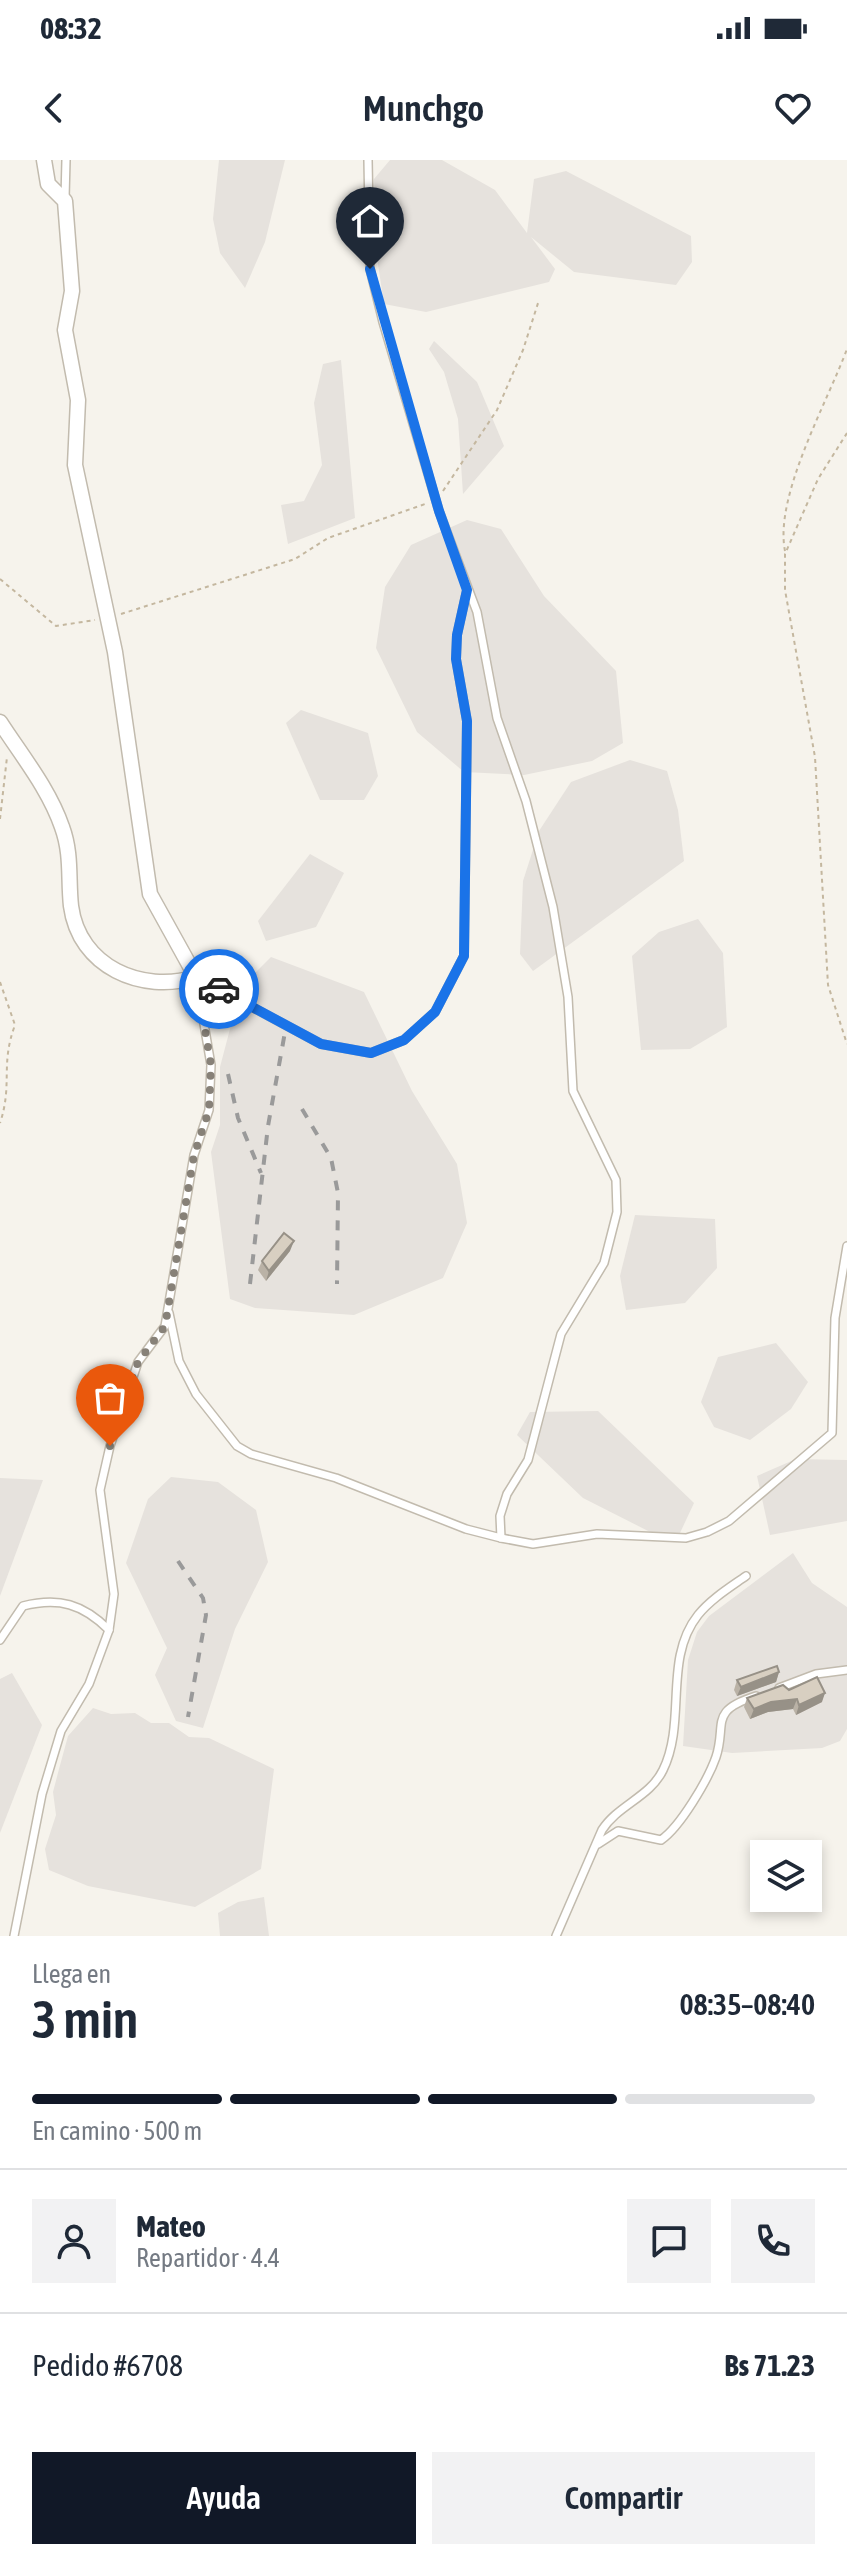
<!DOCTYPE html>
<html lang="es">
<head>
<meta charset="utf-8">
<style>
  :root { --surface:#fff; --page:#f2f2f3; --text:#1f2937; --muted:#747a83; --line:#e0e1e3; --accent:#111827 }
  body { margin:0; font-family:"Asap Condensed",sans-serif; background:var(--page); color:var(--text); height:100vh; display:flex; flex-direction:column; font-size:30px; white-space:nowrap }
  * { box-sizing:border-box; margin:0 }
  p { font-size:26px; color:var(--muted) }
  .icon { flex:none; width:44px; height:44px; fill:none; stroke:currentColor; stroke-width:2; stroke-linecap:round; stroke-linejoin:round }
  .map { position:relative; height:1776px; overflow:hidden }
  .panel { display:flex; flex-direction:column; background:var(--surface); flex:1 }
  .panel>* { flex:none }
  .fabs { position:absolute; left:750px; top:1680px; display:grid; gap:16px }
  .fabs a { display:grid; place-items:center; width:72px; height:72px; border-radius:0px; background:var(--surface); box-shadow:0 4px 12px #0003; font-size:40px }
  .pin { position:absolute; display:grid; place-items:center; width:68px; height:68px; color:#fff; margin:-82px -34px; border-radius:50% 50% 50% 0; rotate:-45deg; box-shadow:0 0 8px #0007 }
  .pin .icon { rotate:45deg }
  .courier { position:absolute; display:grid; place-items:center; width:80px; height:80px; margin:-40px; border:6px solid #1a73e8; border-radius:50%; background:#fff; color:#222; box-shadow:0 2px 10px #0007 }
  .head em { font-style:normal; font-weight:600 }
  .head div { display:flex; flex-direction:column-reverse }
  .head { display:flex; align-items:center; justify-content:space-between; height:136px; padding:0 32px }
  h1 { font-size:52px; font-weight:600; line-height:60px }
  .bar { display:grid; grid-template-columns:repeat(4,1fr); gap:12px 8px; align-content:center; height:96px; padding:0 32px }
  .bar i { height:10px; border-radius:6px; background:var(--line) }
  .bar .on { background:var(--accent) }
  .bar p { grid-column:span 4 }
  .line { display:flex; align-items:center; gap:20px; padding:0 32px; border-top:2px solid var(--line) }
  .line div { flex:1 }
  .round { display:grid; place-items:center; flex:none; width:84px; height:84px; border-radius:0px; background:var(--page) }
  .primary-button { display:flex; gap:16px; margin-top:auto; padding:16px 32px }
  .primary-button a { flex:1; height:92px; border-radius:0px; background:var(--accent); color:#fff; font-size:32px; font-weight:600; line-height:92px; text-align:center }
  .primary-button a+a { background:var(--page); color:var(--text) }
  .status { display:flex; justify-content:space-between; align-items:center; height:56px; padding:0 40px; background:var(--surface); direction:ltr }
  .status svg { height:22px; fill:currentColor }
  header { display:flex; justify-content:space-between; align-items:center; height:104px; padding:0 32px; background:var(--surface); font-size:36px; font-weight:600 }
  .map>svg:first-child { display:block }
  .industrial { fill:#e6e2dd }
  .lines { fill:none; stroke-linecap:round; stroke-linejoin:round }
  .lane-casing { stroke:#c2bbae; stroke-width:10 }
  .street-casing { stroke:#c2bbae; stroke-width:17 }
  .path { stroke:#c4b79f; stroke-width:2; stroke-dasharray:4 4; stroke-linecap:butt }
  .lane { stroke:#fff; stroke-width:7 }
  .street { stroke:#fff; stroke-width:14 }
  .rail { stroke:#9a9a9a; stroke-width:4; stroke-dasharray:10 10; stroke-linecap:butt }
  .wall { fill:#bab2a6 }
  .shaded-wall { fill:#979187 }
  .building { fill:#d8cfc1; stroke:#979187; stroke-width:2 }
  .done { stroke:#878178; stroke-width:8; stroke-dasharray:0 14.4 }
  .route { stroke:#1a73e8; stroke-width:10 }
</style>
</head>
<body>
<div class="status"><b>08:32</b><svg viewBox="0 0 49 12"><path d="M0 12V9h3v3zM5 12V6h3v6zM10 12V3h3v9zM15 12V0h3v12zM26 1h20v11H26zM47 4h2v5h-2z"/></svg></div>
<header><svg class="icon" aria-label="back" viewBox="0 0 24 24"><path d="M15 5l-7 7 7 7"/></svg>Munchgo<svg class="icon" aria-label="heart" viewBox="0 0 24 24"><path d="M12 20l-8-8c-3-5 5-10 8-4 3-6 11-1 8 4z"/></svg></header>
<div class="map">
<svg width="847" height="1776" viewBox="0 0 847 1776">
  <rect width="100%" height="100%" fill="#f6f3ec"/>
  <g class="industrial">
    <path d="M219,0H285L265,82L245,128L220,93L213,59Z"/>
    <path d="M390,0H442L495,30L527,73L534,19L566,11L691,76L692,102L676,125L574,112L531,77L555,109L549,122L426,152L384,144L377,98L374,19Z"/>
    <path d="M434,181L477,222L504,286L463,334L458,259L444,212L429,189Z"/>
    <path d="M341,200L355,358L288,384L281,345L304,341L322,305L314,243L323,204Z"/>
    <path d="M467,360L501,369L544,436L616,511L623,583L592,601L524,615L464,612L417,572L376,488L385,427L411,385Z"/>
    <path d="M301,550L368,573L378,616L364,640H320L286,563Z"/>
    <path d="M630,600L667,611L678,650L684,701L533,811L520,794L523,721L539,671L571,622Z"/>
    <path d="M310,694L344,713L316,767L266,781L258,761Z"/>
    <path d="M698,759L723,793L727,867L690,889L641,890L632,796L659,772Z"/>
    <path d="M271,797L364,832L412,931L457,1004L467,1063L443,1118L354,1155L255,1148L230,1139L211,992L220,965V907L241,827Z"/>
    <path d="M635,1055L715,1059L717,1108L685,1143L626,1150L620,1116Z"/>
    <path d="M776,1183L808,1222L791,1249L750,1280L714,1267L701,1242L718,1197Z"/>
    <path d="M598,1251L694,1343L679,1375L658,1376L583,1338L517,1275L530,1252Z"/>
    <path d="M796,1299L847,1300V1361L770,1375L757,1316Z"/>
    <path d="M171,1317L218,1322L256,1350L268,1402L235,1469L203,1568L176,1561L155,1515L167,1488L126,1403L148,1339Z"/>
    <path d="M0,1318L43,1320L0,1436Z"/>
    <path d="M793,1393L812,1423L847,1447V1569L840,1581L822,1588L732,1593L683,1586L688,1500L697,1472L709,1456Z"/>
    <path d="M12,1513L42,1565L0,1673V1519Z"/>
    <path d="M93,1548L111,1554L135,1553L151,1563H169L189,1577L209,1578L274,1609L261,1709L195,1747L88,1726L49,1710L45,1689L56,1655L53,1632L59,1609L68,1576Z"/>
    <path d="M264,1737L269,1776H220L218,1753L238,1742Z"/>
  </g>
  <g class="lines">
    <g class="lane-casing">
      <g id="lane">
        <path d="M368,0L370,109L383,162L439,351L477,452L497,558L526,641L553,747L568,837L573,931L616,1020L617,1052L604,1103L561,1174L528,1300L507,1334L500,1356L501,1378"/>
        <path d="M65,38L66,0"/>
        <path d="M196,817L321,884L371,893L404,880L435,852L464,796L467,561L456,499L457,475L467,430"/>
        <path d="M169,1153L179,1201L196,1234L237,1286L251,1294L336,1318L466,1369L501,1378L533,1384L597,1374L686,1378L707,1372L729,1361L832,1273L835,1158L847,1086"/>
        <path d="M0,1480L23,1446C59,1437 83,1444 109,1470"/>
        <path d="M779,1528L816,1514L847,1510"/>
        <path d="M598,1684L618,1671L661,1680C680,1667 708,1620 716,1597C727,1564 708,1551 756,1536"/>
        <path d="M14,1776L42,1634L61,1571L89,1524L109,1470L114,1434L100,1330L110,1286L138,1202L165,1166L194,995L209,950L211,905L196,817"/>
        <path d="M556,1776L602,1670C618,1645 650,1637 663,1610C687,1561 663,1499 698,1455C711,1439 729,1428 746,1416"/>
      </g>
    </g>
    <g class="street-casing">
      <path id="street" d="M0,562C22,596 49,629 62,667C72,694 68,719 71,746C79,807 142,834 196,817L150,734L115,492L75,305L78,240L65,170L72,131L65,41L48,24L44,0"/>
    </g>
    <g class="path">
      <path d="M847,273L818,319L785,394V430L815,597L828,825L847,884"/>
      <path d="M443,331L497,250L523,190L539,140"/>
      <path d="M785,391C774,336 827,243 847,189"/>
      <path d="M0,419L56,466L95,460"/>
      <path d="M121,454L295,399L328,378L425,344"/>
      <path d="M0,659L7,597"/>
      <path d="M0,822L15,865C0,905 13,924 0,963"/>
    </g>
    <use href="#lane" class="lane"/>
    <use href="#street" class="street"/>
    <g class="rail">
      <path d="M228,914L238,958L261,1013"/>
      <path d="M302,949L331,998L338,1033L337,1124"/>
      <path d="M250,1124L268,966L285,872"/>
      <path d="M178,1401L203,1438L206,1455L188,1557"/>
    </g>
  </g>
  <g class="wall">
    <path d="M290,1091L266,1121L258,1110L262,1101Z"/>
    <path d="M779,1512L776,1522L737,1536L734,1530L737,1520Z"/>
    <path d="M789,1530L822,1542L796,1555L793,1549L768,1552L750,1559L744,1547L747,1538Z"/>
  </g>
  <g class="shaded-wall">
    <path d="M294,1081L290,1091L266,1121L269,1111Z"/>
    <path d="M779,1512L776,1522L737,1536L741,1527Z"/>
    <path d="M825,1533L822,1542L796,1555L799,1545Z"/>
    <path d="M797,1539L793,1549L768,1552L750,1559L754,1549L771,1542Z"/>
  </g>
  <g class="building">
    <path d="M284,1073L294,1081L269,1111L262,1101Z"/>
    <path d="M777,1506L779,1512L741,1527L737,1520Z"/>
    <path d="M817,1517L825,1533L799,1545L797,1539L771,1542L754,1549L747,1538L783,1525L789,1530Z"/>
  </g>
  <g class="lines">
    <path class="done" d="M110,1286L138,1202L165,1166L194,995L209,950L211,905L196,817L219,829"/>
    <path class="route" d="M219,829L321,884L371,893L404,880L435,852L464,796L467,561L456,499L457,475L467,430L439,351L370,109"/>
  </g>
</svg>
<div class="fabs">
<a><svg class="icon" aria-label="layers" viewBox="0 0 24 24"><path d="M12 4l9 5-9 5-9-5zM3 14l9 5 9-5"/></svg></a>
</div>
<div class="pin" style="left:110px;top:1286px;background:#ea580c"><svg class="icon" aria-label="bag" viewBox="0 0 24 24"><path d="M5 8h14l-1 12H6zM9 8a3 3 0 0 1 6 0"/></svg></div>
<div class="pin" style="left:370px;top:109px;background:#1f2937"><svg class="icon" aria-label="home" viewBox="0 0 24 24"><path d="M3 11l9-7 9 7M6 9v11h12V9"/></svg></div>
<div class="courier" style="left:219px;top:829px"><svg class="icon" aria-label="car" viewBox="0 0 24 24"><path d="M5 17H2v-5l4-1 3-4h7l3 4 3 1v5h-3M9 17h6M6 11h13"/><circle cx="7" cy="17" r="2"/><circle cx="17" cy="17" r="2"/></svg></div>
</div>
<section class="panel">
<div class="head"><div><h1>3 min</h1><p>Llega en</p></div><em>08:35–08:40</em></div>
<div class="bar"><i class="on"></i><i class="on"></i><i class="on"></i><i></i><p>En camino · 500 m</p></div>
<div class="line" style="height:144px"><a class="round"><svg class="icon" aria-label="person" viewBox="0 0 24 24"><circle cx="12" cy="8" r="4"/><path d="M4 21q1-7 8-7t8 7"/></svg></a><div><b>Mateo</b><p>Repartidor · 4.4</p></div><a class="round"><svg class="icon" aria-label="chat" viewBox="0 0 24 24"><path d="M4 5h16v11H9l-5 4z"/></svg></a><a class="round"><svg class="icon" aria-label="phone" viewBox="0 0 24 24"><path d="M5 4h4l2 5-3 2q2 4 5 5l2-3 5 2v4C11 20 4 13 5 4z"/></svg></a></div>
<div class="line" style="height:104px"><div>Pedido #6708</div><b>Bs 71.23</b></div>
<div class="primary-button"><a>Ayuda</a><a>Compartir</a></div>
</section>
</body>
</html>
